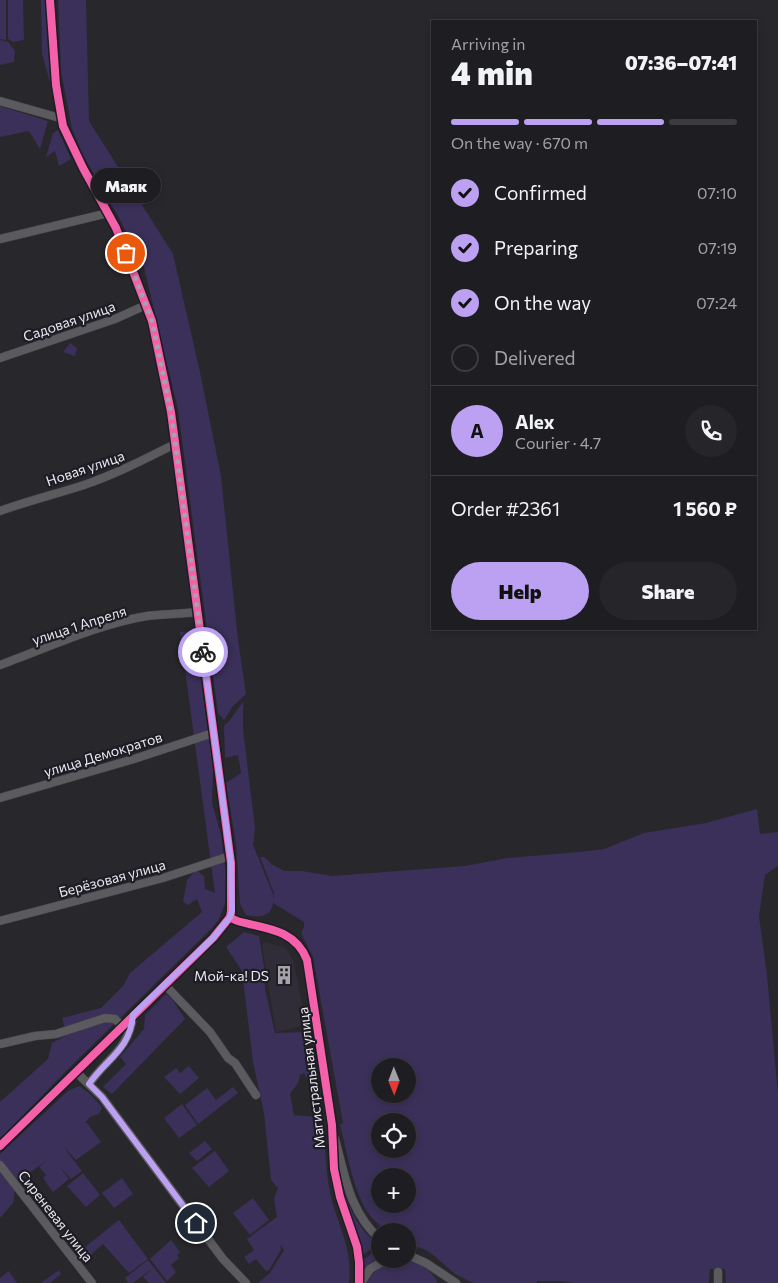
<!DOCTYPE html>
<html lang="en">
<head>
<meta charset="utf-8">
<style>
  :root { --surface:#1e1d21; --page:#26262a; --text:#f1f3f6; --muted:#a1a2a5; --line:#3c3b3f; --accent:#bca0f2 }
  body { margin:0; font-family:Commissioner,sans-serif; background:var(--page); color:var(--text); height:100vh; display:flex; flex-direction:column; font-size:19px; white-space:nowrap }
  * { box-sizing:border-box; margin:0 }
  p { font-size:16px; color:var(--muted) }
  .icon { flex:none; width:28px; height:28px; fill:none; stroke:currentColor; stroke-width:2; stroke-linecap:round; stroke-linejoin:round }
  .map { position:relative; flex:1; overflow:hidden }
  .panel { position:absolute; left:431px; top:20px; width:326px; height:610px; display:flex; flex-direction:column; background:var(--surface); border-radius:0px; box-shadow:0 2px 8px #0003,0 0 0 1px var(--line) }
  .panel>* { flex:none }
  .needle { width:32px; rotate:179deg }
  .tools { position:absolute; left:371px; top:1058px; display:grid; gap:10px }
  .tools a { display:grid; place-items:center; width:45px; height:45px; border-radius:50%; background:var(--surface); box-shadow:0 2px 8px #0003,0 0 0 1px var(--line); font-size:25px }
  .pin { position:absolute; display:grid; place-items:center; width:42px; height:42px; color:#fff; margin:-21px; border:2px solid #fff; border-radius:50%; box-shadow:0 1px 5px #0007 }
  .courier { position:absolute; display:grid; place-items:center; width:50px; height:50px; margin:-25px; border:4px solid #bca0f2; border-radius:50%; background:#fff; color:#222; box-shadow:0 1px 6px #0007 }
  .bubble { position:absolute; height:35px; border-radius:18px; background:var(--surface); box-shadow:0 2px 8px #0003,0 0 0 1px var(--line); font-size:16px; font-weight:800; line-height:35px; text-align:center }
  .headline em { font-style:normal; font-weight:800 }
  .headline div { display:flex; flex-direction:column-reverse }
  .headline { display:flex; align-items:center; justify-content:space-between; height:85px; padding:0 20px }
  h1 { font-size:32px; font-weight:800; line-height:38px }
  .bar { display:grid; grid-template-columns:repeat(4,1fr); gap:8px 5px; align-content:center; height:60px; padding:0 20px }
  .bar i { height:6px; border-radius:4px; background:var(--line) }
  .bar .selected { background:var(--accent) }
  .bar p { grid-column:span 4 }
  .line { display:flex; align-items:center; gap:12px; padding:0 20px; border-top:1px solid var(--line) }
  .line div { flex:1 }
  .round { display:grid; place-items:center; flex:none; width:52px; height:52px; border-radius:26px; background:var(--page) }
  ol { padding:0 20px; list-style:none }
  li { display:flex; align-items:center; gap:15px; height:55px }
  li p { margin-inline-start:auto }
  li .icon { padding:5px; border-radius:50%; background:var(--accent); color:#111; stroke-width:4 }
  li:last-child { color:var(--muted) }
  li i { width:28px; height:28px; border:2px solid var(--line); border-radius:50% }
  .primary-button { display:flex; gap:10px; margin-top:auto; padding:10px 20px }
  .primary-button a { flex:1; height:58px; border-radius:30px; background:var(--accent); color:#111; font-size:20px; font-weight:800; line-height:58px; text-align:center }
  .primary-button a+a { background:var(--page); color:var(--text) }
  .map>svg:first-child { display:block }
  .built { fill:#302d39 }
  .green { fill:#3b3059; fill-rule:evenodd }
  .lines { fill:none; stroke-linecap:round; stroke-linejoin:round }
  .minor-casing { stroke:#454448; stroke-width:9 }
  .minor { stroke:#5b5a5e; stroke-width:8 }
  .cycleway-casing { stroke:#1e1c24; stroke-width:11 }
  .cycleway { stroke:#f560ab; stroke-width:8 }
  .done { stroke:#a5a4a9; stroke-width:5; stroke-dasharray:0 9 }
  .route { stroke:#bca0f2; stroke-width:6 }
  .labels { text-anchor:middle; dominant-baseline:central; stroke-width:4.5; stroke-linejoin:round; paint-order:stroke }
  .street-label { font-size:14px; fill:#e9e8ed; stroke:#1e1c24 }
  .poi-label { font-size:14px; fill:#e9e8ed; stroke:#1e1c24; text-anchor:end }
</style>
</head>
<body>
<div class="map">
<svg width="778" height="1283" viewBox="0 0 778 1283">
  <rect width="100%" height="100%" fill="#28272c"/>
  <path class="built" d="M266,942L286,948L294,962L306,1025L276,1032L262,945Z"/>
  <g class="green">
    <path d="M0,0H6V40L0,39Z"/>
    <path d="M8,0H23L24,40L13,42L8,39Z"/>
    <path d="M41,0H48L51,86L42,54Z"/>
    <path d="M58,0H86L89,121L173,254L200,372L221,476L238,640L246,694L233,706L224,720L218,713L178,409L139,247L132,244L117,214L83,155L72,129L61,71Z"/>
    <path d="M0,40L8,42L15,51L14,62L0,65Z"/>
    <path d="M0,106L48,121L40,149L29,131L0,137Z"/>
    <path d="M58,130L71,159L59,166L55,151L46,157L53,133Z"/>
    <path d="M70,343L77,348L75,356L63,352Z"/>
    <path d="M194,631L213,767L212,803L221,835L226,874L225,903L219,919L212,928L64,1073L0,1139V1102L48,1059L52,1043L67,1035L62,1018L101,1008L123,986L130,973L202,912L197,899L188,905L183,902L187,880L196,870L204,876L205,889L215,893L180,632Z"/>
    <path d="M243,702V729L255,828L253,845L273,894V901L274,893L260,857H264L273,865L285,871H302L332,876L465,866L507,858L579,852L604,849L644,833L706,823L757,809L760,834L778,832V866L765,875L759,916L767,975L778,1094V1283H726L725,1269H710L709,1283H573L559,1281H537V1283H473L455,1274L432,1254L424,1249L408,1244V1231H386C379,1225 372,1219 367,1211C352,1187 347,1152 340,1124L343,1123L313,957L301,933L304,927V922L273,903C272,917 258,918 246,915L240,904L236,844L226,783L241,773L238,755L225,758L224,726L230,720ZM380,1066H408V1094H380ZM380,1121H408V1149H380ZM380,1176H408V1204H380Z"/>
    <path d="M244,932L259,936L264,967L265,989L275,1033L304,1032L309,1058L312,1059L314,1078L308,1080L304,1073L300,1075L298,1083L290,1094L294,1115L315,1117L318,1131L324,1132C326,1154 326,1176 331,1197C339,1228 353,1250 349,1283H258L270,1273L284,1250L280,1245L281,1250L269,1270L266,1271L256,1259L249,1264L244,1257L254,1250L247,1239L277,1217L274,1198L278,1188L271,1180L264,1113L253,1062L242,971L226,947Z"/>
    <path d="M166,994L172,999L185,1019L112,1094L103,1087L126,1064L120,1057L144,1029L145,1015Z"/>
    <path d="M189,1066L199,1078L180,1094L164,1077L176,1068L180,1073Z"/>
    <path d="M79,1086L89,1093L102,1107L99,1114L90,1117L85,1123H87L101,1142L76,1160L62,1145L82,1171L71,1179L59,1166L69,1179L53,1192L43,1178L46,1175L39,1167L47,1160L24,1177H17L13,1203L0,1218V1154L68,1091Z"/>
    <path d="M233,1087L238,1093L198,1124L185,1105L207,1088L216,1100Z"/>
    <path d="M182,1104L197,1125L179,1138L164,1118Z"/>
    <path d="M205,1141L212,1149L197,1161L189,1153Z"/>
    <path d="M215,1151L229,1171L209,1187L192,1168Z"/>
    <path d="M83,1173L100,1195L86,1207L67,1186Z"/>
    <path d="M122,1178L133,1194L114,1208L102,1193Z"/>
    <path d="M342,1190H344C350,1211 360,1231 378,1244L363,1255C359,1233 345,1213 342,1190Z"/>
    <path d="M253,1198L269,1220L250,1235L233,1213Z"/>
    <path d="M119,1220L148,1259L129,1273L103,1244L85,1260L79,1252Z"/>
    <path d="M171,1240L180,1252L177,1255L179,1258L171,1265L176,1272L167,1281L150,1259Z"/>
    <path d="M380,1248V1255L365,1268L363,1260Z"/>
    <path d="M148,1260L166,1283H149L143,1277L153,1268L133,1283H128L125,1278Z"/>
    <path d="M403,1260C419,1262 431,1269 438,1283H367C374,1269 387,1261 403,1260Z"/>
    <path d="M59,1270L61,1274L50,1283H41Z"/>
    <path d="M9,1271L17,1283H0V1278Z"/>
  </g>
  <g class="lines">
    <g class="minor-casing">
      <g id="minor">
        <path d="M0,101L60,118"/>
        <path d="M0,239L108,213"/>
        <path d="M0,358L115,319L146,305"/>
        <path d="M0,511C28,501 56,494 84,485C116,474 145,459 175,444"/>
        <path d="M0,665C47,648 98,624 147,616C164,614 181,614 197,612"/>
        <path d="M0,798L134,759L213,733"/>
        <path d="M230,917C236,922 242,922 249,924C274,929 297,934 307,960L332,1125L334,1169L340,1197L357,1247L359,1262V1283"/>
        <path d="M0,921L163,878L230,856"/>
        <path d="M165,985L210,1032L228,1058L235,1063L256,1095"/>
        <path d="M0,1044L35,1036L56,1034L105,1018L115,1019L122,1026"/>
        <path d="M76,1072L102,1097L187,1211L223,1259L246,1283"/>
        <path d="M89,1084C107,1058 129,1050 133,1015"/>
        <path d="M335,1139C345,1176 350,1213 380,1239"/>
        <path d="M0,1146L213,938L230,917L231,911V863L171,412L152,321L134,274L116,228L83,168L63,126L56,85L50,0"/>
        <path d="M0,1165L92,1283"/>
        <path d="M408,1255L426,1263L456,1283"/>
        <path d="M361,1283L370,1269L387,1259"/>
        <path d="M718,1283V1272"/>
      </g>
    </g>
    <use href="#minor" class="minor"/>
    <g class="cycleway-casing">
      <g id="cycleway">
        <path d="M230,917C236,922 242,922 249,924C274,929 297,934 307,960L332,1125L334,1169L340,1197L357,1247L359,1262V1283"/>
        <path d="M0,1146L213,938L230,917L231,911V863L171,412L152,321L134,274L116,228L83,168L63,126L56,85L50,0"/>
      </g>
    </g>
    <use href="#cycleway" class="cycleway"/>
  </g>
  <g class="lines">
    <path class="done" d="M126,253L152,321L171,412L203,652"/>
    <path class="route" d="M196,1223L102,1097L89,1084C107,1058 130,1050 133,1015L213,938L230,917L232,911L231,863L203,652"/>
  </g>
  <defs>
    <g id="building-bare" transform="scale(1.5)"><path d="M-4-6H4V6H1V3H-1V6H-4ZM-2.5-4.3h1.7v1.8h-1.7ZM.8-4.3h1.7v1.8H.8ZM-2.5-1h1.7V.8h-1.7ZM.8-1h1.7V.8H.8Z" fill="#a5a4a9" stroke="#1e1c24" stroke-width="2.5" paint-order="stroke"/></g>
  </defs>
  <g fill-rule="evenodd">
    <use href="#building-bare" x="284" y="975"/>
  </g>
  <g class="labels">
    <g class="street-label">
      <text transform="translate(69 321) rotate(-19)">Садовая улица</text>
      <text transform="translate(85 468) rotate(-19)">Новая улица</text>
      <text transform="translate(79 625) rotate(-18)">улица 1 Апреля</text>
      <text transform="translate(103 754) rotate(-17)">улица Демократов</text>
      <text transform="translate(112 878) rotate(-15)">Берёзовая улица</text>
      <text transform="translate(311 1078) rotate(-97)">Магистральная улица</text>
      <text transform="translate(56 1216) rotate(52)">Сиреневая улица</text>
    </g>
    <g class="poi-label">
      <text x="269" y="975">Мой-ка! DS</text>
    </g>
  </g>
</svg>
<div class="tools">
<a><svg class="needle" viewBox="-14 -14 28 28"><path d="M0-13l5 13h-10z" fill="#e53935"/><path d="M0 13l5-13h-10z" fill="#a1a2a5"/></svg></a>
<a><svg class="icon" aria-label="locate" viewBox="0 0 24 24"><circle cx="12" cy="12" r="6"/><path d="M12 2v4M12 18v4M2 12h4M18 12h4"/></svg></a>
<a>+</a>
<a>−</a>
</div>
<div class="pin" style="left:126px;top:253px;background:#ea580c"><svg class="icon" aria-label="bag" viewBox="0 0 24 24"><path d="M5 8h14l-1 12H6zM9 8a3 3 0 0 1 6 0"/></svg></div>
<div class="pin" style="left:196px;top:1223px;background:#1f2937"><svg class="icon" aria-label="home" viewBox="0 0 24 24"><path d="M3 11l9-7 9 7M6 9v11h12V9"/></svg></div>
<div class="courier" style="left:203px;top:652px"><svg class="icon" aria-label="bike" viewBox="0 0 24 24"><circle cx="6" cy="16" r="4"/><circle cx="18" cy="16" r="4"/><path d="M6 16l4-8h5l3 8M10 8l3 8H6M13 5h3"/></svg></div>
<div class="bubble" style="left:91px;top:168px;width:70px">Маяк</div>
<section class="panel">
<div class="headline"><div><h1>4 min</h1><p>Arriving in</p></div><em>07:36–07:41</em></div>
<div class="bar"><i class="selected"></i><i class="selected"></i><i class="selected"></i><i></i><p>On the way · 670 m</p></div>
<ol>
<li><svg class="icon" aria-label="check" viewBox="0 0 24 24"><path d="M5 12l5 5 9-10"/></svg>Confirmed<p>07:10</p></li>
<li><svg class="icon" aria-label="check" viewBox="0 0 24 24"><path d="M5 12l5 5 9-10"/></svg>Preparing<p>07:19</p></li>
<li><svg class="icon" aria-label="check" viewBox="0 0 24 24"><path d="M5 12l5 5 9-10"/></svg>On the way<p>07:24</p></li>
<li><i></i>Delivered</li>
</ol>
<div class="line" style="height:90px"><b class="round" style="background:var(--accent);color:#111">A</b><div><b>Alex</b><p>Courier · 4.7</p></div><a class="round"><svg class="icon" aria-label="phone" viewBox="0 0 24 24"><path d="M5 4h4l2 5-3 2q2 4 5 5l2-3 5 2v4C11 20 4 13 5 4z"/></svg></a></div>
<div class="line" style="height:65px"><div>Order #2361</div><b>1 560 ₽</b></div>
<div class="primary-button"><a>Help</a><a>Share</a></div>
</section>
</div>
</body>
</html>
